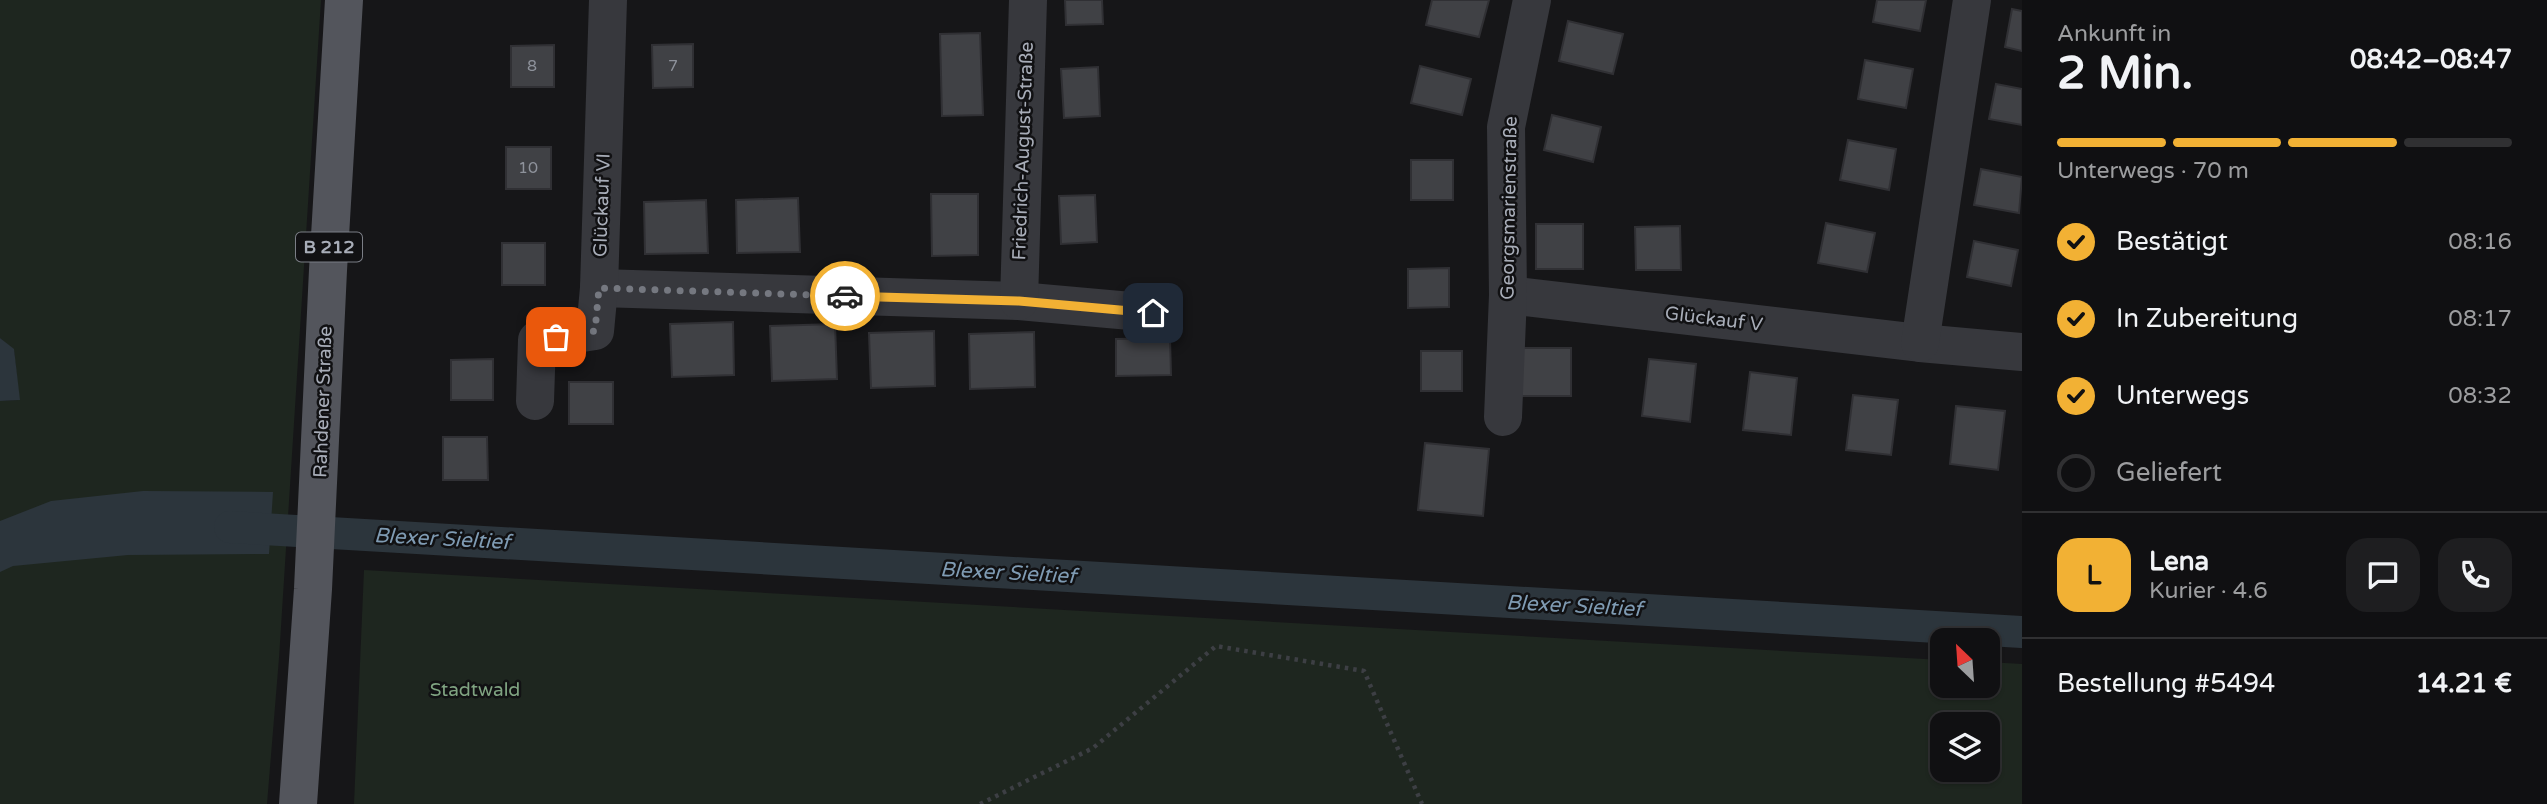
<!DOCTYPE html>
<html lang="de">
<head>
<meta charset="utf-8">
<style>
  :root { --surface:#101012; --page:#1e1e20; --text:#f1f3f6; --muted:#9c9d9f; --line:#303032; --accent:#f2b134 }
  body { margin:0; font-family:"Varela Round",sans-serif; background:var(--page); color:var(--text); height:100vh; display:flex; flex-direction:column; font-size:26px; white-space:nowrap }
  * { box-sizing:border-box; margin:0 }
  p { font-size:23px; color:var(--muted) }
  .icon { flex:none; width:38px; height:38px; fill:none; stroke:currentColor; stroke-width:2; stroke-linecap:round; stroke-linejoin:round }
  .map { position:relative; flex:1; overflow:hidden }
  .drawer { display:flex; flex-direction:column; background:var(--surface); width:525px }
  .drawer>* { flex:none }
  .needle { width:46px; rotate:335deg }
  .controls { position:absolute; left:1930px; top:628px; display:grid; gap:14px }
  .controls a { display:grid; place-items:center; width:70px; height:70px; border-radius:14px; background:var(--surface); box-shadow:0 2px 5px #0004,0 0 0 2px var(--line); font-size:35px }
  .pin { position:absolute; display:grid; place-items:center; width:60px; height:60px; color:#fff; margin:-30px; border-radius:14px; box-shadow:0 4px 10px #0006 }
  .courier { position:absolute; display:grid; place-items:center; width:70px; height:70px; margin:-35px; border:5px solid #f2b134; border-radius:50%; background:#fff; color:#222; box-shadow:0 2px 9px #0007 }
  .headline em { font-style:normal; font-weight:700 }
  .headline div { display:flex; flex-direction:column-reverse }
  .headline { display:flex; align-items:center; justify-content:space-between; height:119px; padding:0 35px }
  h1 { font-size:46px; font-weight:700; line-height:52px }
  .bar { display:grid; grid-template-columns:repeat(4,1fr); gap:10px 7px; align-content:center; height:84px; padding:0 35px }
  .bar i { height:9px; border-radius:5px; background:var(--line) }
  .bar .selected { background:var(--accent) }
  .bar p { grid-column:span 4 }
  .line { display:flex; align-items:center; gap:18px; padding:0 35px; border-top:2px solid var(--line) }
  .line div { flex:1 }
  .round { display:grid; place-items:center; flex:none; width:74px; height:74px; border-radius:21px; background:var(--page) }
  ol { padding:0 35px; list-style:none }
  li { display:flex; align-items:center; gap:21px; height:77px }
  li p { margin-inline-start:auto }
  li .icon { padding:7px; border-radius:50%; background:var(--accent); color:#111; stroke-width:4 }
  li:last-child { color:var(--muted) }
  li i { width:38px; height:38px; border:4px solid var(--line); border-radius:50% }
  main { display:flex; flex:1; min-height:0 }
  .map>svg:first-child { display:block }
  .green { fill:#1e261f; fill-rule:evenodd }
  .water { fill:#2c353c }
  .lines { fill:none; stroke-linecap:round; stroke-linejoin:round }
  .canal { stroke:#2c353c; stroke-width:32 }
  .building { fill:#404145; stroke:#303034; stroke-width:2 }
  .path { stroke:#3d3f44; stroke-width:4.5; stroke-dasharray:3.5 5; stroke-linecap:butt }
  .minor { stroke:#37383d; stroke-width:38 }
  .major { stroke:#53555c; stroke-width:38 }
  .done { stroke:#757880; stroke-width:7; stroke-dasharray:0 12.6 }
  .route { stroke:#f2b134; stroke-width:9 }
  .labels { text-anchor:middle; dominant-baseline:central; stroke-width:5; stroke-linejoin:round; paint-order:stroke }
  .number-label { font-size:16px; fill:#8e929b }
  .shield { fill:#111113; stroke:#7b7e86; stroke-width:2 }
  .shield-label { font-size:18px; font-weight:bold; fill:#a8adb8 }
  .street-label { font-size:19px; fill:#a8adb8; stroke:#111113 }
  .park-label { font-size:19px; fill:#7fa381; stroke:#111113 }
  .water-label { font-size:21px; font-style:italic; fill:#7f9bb3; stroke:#111113 }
</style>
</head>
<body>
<main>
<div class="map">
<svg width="2022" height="804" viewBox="0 0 2022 804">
  <rect width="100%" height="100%" fill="#161618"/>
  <g class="green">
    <path d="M0,0H321L279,658L267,804H0V401L19,400L14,350L0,338Z"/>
    <path d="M364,570L1942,660V686H1988V662L2022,664V804H354ZM1942,724H1988V770H1942Z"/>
  </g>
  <g class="water">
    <path d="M0,338L14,349L20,400L0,401Z"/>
    <path d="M143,491L273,492L269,554L128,555L13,566L0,572V521L51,501Z"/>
  </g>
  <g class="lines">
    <path class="canal" d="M230,527L2022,632"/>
  </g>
  <g class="building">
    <path d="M1065,0H1102L1103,24L1066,25Z"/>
    <path d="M1432,0H1489L1479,37L1426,25Z"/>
    <path d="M1877,0H1926L1920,31L1873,22Z"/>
    <path d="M2012,9L2022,11V51L2005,47Z"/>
    <path d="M1568,21L1623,34L1613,74L1559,61Z"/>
    <path d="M980,33L983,115L942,116L940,34Z"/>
    <path d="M693,44V87L653,88L652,45Z"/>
    <path d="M554,45V87H511V46Z"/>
    <path d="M1865,60L1913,69L1906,108L1858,99Z"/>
    <path d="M1420,66L1471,79L1462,115L1411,103Z"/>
    <path d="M1098,67L1100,116L1064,118L1061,69Z"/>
    <path d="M1996,84L2022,89V125L1989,119Z"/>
    <path d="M1552,115L1601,127L1593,162L1544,150Z"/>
    <path d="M1848,140L1896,149L1889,190L1840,180Z"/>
    <rect x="506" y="147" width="45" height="42"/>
    <rect x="1411" y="160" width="42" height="40"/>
    <path d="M1981,169L2022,177L2019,213L1974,205Z"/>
    <path d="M931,194H978V255L932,256Z"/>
    <path d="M1095,195L1097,242L1061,244L1059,196Z"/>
    <path d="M798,198L800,252L737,253L736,200Z"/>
    <path d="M706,200L708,253L645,254L644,202Z"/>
    <path d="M1826,223L1875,233L1867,272L1818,263Z"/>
    <rect x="1536" y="224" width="47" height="45"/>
    <path d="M1680,226L1681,270H1636L1635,227Z"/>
    <path d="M1974,241L2018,250L2011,286L1967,277Z"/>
    <rect x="502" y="243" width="43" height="42"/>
    <path d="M1449,268V307L1408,308V269Z"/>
    <path d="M733,322L734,375L672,377L670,324Z"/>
    <path d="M835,324L837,379L772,381L770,326Z"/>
    <path d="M934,331L935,386L871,388L869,333Z"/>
    <path d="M1034,332L1035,387L970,389L969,334Z"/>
    <path d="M1170,338L1171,375L1116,376V339Z"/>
    <rect x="1521" y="348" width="50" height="48"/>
    <rect x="1421" y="351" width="41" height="40"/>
    <path d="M493,359V400H451V360Z"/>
    <path d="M1649,359L1696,364L1690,422L1642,416Z"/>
    <path d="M1750,372L1797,378L1791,435L1743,430Z"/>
    <rect x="569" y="382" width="44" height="42"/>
    <path d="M1853,395L1898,400L1891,455L1846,450Z"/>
    <path d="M1956,406L2005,411L1998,470L1950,464Z"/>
    <path d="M443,437H487L488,480H443Z"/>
    <path d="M1425,443L1489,449L1483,516L1418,510Z"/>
  </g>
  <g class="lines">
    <path class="path" d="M980,804L1093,748L1216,646L1364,671L1422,804"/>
    <g class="minor">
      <path d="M599,288L1019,301L1153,313"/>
      <path d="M1508,295L1920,343L2022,352"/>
      <path d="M1019,301L1028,0"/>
      <path d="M1920,343L1972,0"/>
      <path d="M535,401L537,340L595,331L599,288L608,0"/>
      <path d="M1503,417L1508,295L1506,127L1532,0"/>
    </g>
    <path class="major" d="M298,804L313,589L328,270L344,0"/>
  </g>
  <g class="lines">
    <path class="done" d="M556,337L595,331L599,288L845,296"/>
    <path class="route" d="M845,296L1019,301L1153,313"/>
  </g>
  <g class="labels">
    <g class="number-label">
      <text x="532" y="66">8</text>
      <text x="673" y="66">7</text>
      <text x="528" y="168">10</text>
    </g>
    <rect class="shield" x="296" y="232.5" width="66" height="29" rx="5"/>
    <g class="shield-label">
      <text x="329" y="247">B 212</text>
    </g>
    <g class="street-label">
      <text transform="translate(1023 151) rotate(-88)">Friedrich-August-Straße</text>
      <text transform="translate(602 205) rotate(-88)">Glückauf VI</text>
      <text transform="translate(1509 208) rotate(-89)">Georgsmarienstraße</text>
      <text transform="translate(1714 319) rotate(7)">Glückauf V</text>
      <text transform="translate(323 402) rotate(-88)">Rahdener Straße</text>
    </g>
    <g class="park-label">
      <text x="475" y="690">Stadtwald</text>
    </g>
    <g class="water-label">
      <text transform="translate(442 539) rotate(3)">Blexer Sieltief</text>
      <text transform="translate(1008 573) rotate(3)">Blexer Sieltief</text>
      <text transform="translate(1574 606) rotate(3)">Blexer Sieltief</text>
    </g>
  </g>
</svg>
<div class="controls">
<a><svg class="needle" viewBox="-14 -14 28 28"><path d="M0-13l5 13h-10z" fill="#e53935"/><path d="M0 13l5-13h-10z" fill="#9c9d9f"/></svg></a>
<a><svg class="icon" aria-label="layers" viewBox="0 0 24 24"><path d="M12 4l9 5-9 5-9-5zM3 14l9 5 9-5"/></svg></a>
</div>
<div class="pin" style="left:556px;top:337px;background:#ea580c"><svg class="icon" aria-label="bag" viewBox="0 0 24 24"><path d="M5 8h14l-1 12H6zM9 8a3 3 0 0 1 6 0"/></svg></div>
<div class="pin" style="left:1153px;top:313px;background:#1f2937"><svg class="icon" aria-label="home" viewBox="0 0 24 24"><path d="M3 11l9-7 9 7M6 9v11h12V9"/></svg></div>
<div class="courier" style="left:845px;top:296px"><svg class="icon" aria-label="car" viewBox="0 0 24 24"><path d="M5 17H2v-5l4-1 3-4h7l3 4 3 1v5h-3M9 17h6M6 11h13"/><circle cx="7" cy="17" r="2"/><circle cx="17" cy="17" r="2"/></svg></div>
</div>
<section class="drawer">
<div class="headline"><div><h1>2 Min.</h1><p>Ankunft in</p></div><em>08:42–08:47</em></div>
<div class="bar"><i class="selected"></i><i class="selected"></i><i class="selected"></i><i></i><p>Unterwegs · 70 m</p></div>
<ol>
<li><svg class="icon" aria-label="check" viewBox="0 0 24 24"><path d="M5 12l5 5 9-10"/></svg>Bestätigt<p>08:16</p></li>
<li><svg class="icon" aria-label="check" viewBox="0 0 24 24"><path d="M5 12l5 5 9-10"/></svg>In Zubereitung<p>08:17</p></li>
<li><svg class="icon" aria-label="check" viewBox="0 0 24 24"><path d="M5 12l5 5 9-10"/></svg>Unterwegs<p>08:32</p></li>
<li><i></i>Geliefert</li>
</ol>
<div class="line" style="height:126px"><b class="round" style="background:var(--accent);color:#111">L</b><div><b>Lena</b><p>Kurier · 4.6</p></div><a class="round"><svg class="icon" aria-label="chat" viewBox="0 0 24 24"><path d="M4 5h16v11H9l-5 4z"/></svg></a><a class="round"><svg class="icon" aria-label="phone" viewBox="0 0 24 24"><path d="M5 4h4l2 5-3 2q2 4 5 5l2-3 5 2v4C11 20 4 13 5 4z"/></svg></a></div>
<div class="line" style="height:91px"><div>Bestellung #5494</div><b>14.21 €</b></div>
</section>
</main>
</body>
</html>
